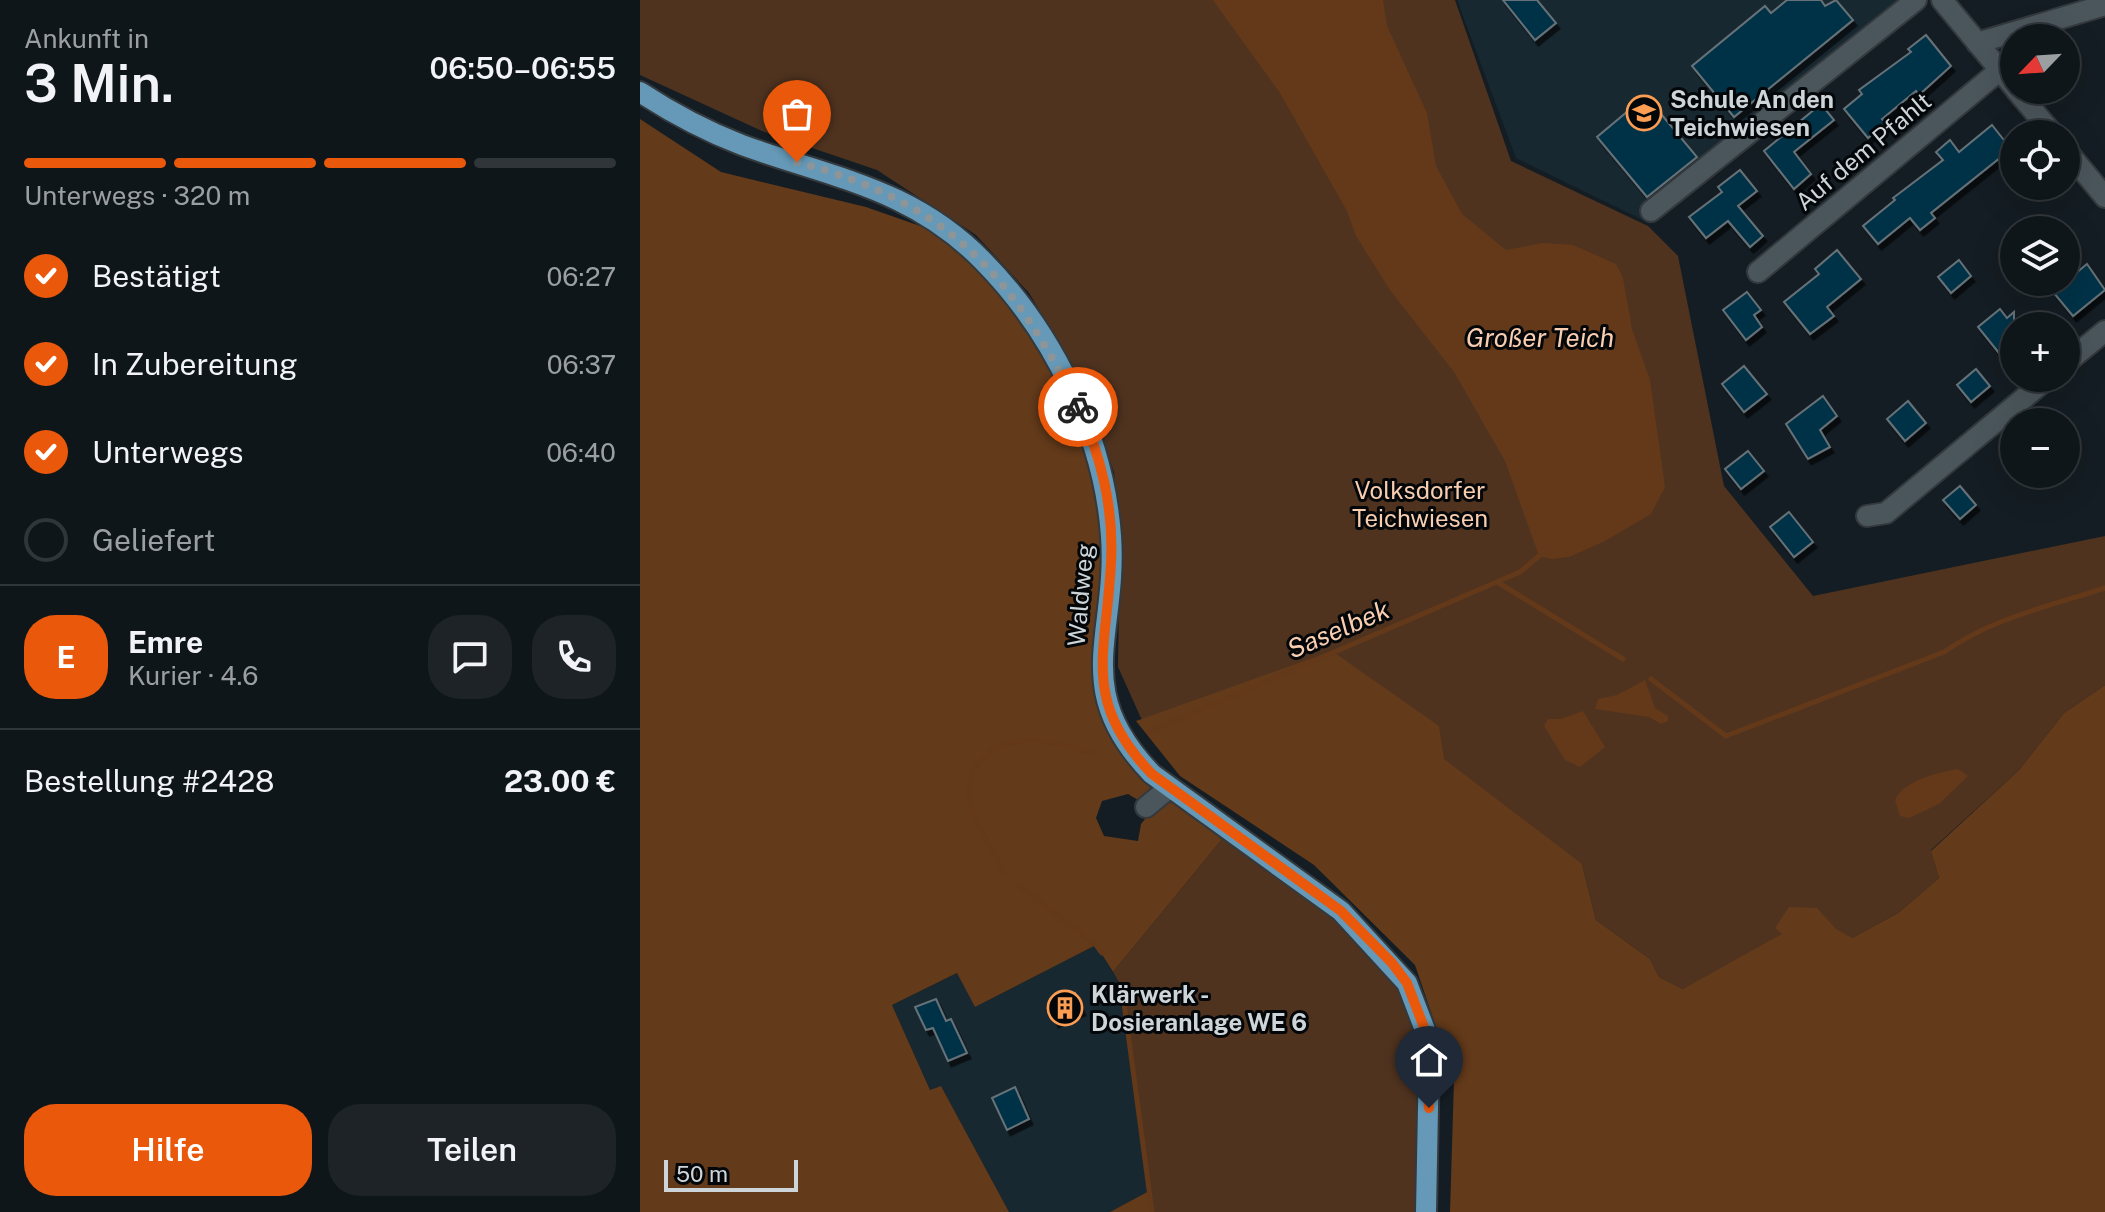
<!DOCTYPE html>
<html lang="de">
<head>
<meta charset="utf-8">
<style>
  :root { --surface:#0f161a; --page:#1d2327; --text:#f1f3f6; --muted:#9b9fa2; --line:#2f3539; --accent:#ea580c }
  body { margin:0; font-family:"Public Sans",sans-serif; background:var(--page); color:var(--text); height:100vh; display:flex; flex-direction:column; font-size:30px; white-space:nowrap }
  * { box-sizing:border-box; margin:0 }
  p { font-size:26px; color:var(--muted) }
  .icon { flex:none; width:44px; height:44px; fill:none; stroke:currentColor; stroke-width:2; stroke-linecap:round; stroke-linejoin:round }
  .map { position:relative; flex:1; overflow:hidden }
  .side { display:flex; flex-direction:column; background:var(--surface); width:640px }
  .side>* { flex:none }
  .needle { width:52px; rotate:245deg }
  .buttons { position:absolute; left:1360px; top:24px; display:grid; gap:16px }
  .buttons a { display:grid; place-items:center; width:80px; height:80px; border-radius:50%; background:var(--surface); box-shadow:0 8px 32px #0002,0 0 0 2px var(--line); font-size:40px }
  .scale { position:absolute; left:24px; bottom:20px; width:134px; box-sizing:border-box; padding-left:8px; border:4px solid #ced5d8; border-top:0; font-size:22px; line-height:28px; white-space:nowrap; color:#ced5d8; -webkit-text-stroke:6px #040709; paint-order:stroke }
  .pin { position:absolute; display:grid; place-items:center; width:68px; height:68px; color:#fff; margin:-82px -34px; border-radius:50% 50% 50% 0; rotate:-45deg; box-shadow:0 0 8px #0007 }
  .pin .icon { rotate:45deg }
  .courier { position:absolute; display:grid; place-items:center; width:80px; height:80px; margin:-40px; border:6px solid #ea580c; border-radius:50%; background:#fff; color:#222; box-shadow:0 2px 10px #0007 }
  .overview em { font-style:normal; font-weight:600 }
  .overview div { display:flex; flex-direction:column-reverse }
  .overview { display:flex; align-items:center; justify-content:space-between; height:136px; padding:0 24px }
  h1 { font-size:52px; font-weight:600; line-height:60px }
  .bar { display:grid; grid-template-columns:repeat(4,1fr); gap:12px 8px; align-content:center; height:96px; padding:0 24px }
  .bar i { height:10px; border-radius:6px; background:var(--line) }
  .bar .on { background:var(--accent) }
  .bar p { grid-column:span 4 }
  .line { display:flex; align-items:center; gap:20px; padding:0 24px; border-top:2px solid var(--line) }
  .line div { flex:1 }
  .round { display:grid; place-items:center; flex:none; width:84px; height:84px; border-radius:32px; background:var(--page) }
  ol { padding:0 24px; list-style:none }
  li { display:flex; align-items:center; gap:24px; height:88px }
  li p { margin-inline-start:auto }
  li .icon { padding:8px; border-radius:50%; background:var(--accent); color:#fff; stroke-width:4 }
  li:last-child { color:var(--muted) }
  li i { width:44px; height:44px; border:4px solid var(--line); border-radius:50% }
  .cta { display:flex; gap:16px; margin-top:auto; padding:16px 24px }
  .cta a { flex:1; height:92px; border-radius:32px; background:var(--accent); color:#fff; font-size:32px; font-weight:600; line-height:92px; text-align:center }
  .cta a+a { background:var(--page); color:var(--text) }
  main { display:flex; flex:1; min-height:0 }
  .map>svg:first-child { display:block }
  .built { fill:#182830 }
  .green { fill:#4f331f }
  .forest { fill:#633a1a; fill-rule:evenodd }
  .water { fill:#633919 }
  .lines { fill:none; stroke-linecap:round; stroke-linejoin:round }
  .stream { stroke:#633919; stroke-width:5 }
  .building { fill:#043247; stroke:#667278; stroke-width:2; filter:url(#shadow) }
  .minor-casing { stroke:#33393d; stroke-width:24 }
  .major-casing { stroke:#33393d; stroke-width:24 }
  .minor { stroke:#4b565c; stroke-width:20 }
  .major { stroke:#6599b7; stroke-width:20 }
  .done { stroke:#8d9599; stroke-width:8; stroke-dasharray:0 14.4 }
  .route { stroke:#ea580c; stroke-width:10 }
  .labels { text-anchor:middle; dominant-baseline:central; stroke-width:6; stroke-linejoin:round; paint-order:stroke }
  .poi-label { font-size:24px; font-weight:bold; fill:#ced5d8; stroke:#040709; text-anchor:start }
  .street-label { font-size:24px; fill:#ced5d8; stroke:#040709 }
  .park-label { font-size:24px; fill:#f8cdb0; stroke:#040709 }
  .water-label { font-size:26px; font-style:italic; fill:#f9cdb0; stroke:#040709 }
</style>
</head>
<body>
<main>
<section class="side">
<div class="overview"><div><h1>3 Min.</h1><p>Ankunft in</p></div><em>06:50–06:55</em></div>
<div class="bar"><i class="on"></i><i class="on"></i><i class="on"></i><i></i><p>Unterwegs · 320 m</p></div>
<ol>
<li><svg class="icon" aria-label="check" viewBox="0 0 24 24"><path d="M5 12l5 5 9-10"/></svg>Bestätigt<p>06:27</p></li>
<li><svg class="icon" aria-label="check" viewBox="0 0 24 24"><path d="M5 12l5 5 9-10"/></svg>In Zubereitung<p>06:37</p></li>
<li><svg class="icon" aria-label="check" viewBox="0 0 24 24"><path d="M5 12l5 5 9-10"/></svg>Unterwegs<p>06:40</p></li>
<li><i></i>Geliefert</li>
</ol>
<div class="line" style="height:144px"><b class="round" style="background:var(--accent);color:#fff">E</b><div><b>Emre</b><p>Kurier · 4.6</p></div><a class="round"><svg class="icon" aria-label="chat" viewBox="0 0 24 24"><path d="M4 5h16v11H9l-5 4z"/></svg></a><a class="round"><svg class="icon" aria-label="phone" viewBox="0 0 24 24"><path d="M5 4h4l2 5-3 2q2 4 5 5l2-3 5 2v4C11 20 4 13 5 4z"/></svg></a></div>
<div class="line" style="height:104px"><div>Bestellung #2428</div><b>23.00 €</b></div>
<div class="cta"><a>Hilfe</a><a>Teilen</a></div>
</section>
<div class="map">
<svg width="1465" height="1212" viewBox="0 0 1465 1212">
  <defs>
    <filter id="shadow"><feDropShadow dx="3.5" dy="5.5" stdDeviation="0" flood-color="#0009"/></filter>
  </defs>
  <rect width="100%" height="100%" fill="#141d23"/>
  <g class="built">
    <path d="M817,0H1264L1129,128L1011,224L876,158Z"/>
    <path d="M456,945L482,988L509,1191L470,1212H369L301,1086L290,1090L252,1005L318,973L335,1007Z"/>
  </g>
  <g class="green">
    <path d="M0,0H815L871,161L1008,226L1038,256L1084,486L1173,596L1465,536V685L1424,713L1379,770L1291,850L1299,878L1258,913L1212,938L1043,989L1019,977L1010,959L956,920L942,864L563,780L501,718L478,667L480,538L474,472L440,378L389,293L336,235L237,170L122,131L0,75Z"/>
    <path d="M588,832L701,911L778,1005L786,1212H512L482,988L473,972Z"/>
  </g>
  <g class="forest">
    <path d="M0,119L81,172L226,207L320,240L389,317L461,467L462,644L486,743L588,832L473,972L456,945L335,1007L317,973L252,1005L290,1090L301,1086L369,1212H0ZM488,794L513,809L501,824L498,841L464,836L456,818L462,801Z"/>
    <path d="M692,651L799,726L804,759L942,864L956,920L1010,959L1019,977L1043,989L1142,934L1135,928L1149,907L1177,908L1196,929L1212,938L1258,913L1299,878L1291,851L1379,770L1424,713L1465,685V1212H810L814,1080L775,965L674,865L540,776L496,721Z"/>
    <path d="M509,1191L512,1212H470Z"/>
  </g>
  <g class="water">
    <path d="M573,0H743L747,26L787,113L796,166L822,214L866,250L903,243L933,245L976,264L983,278L992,329L1010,380L1025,487L1011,514L965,541L929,557L911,559L899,556L865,461L814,372L750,290L716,236L707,211L640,93Z"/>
    <path d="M1005,680L1015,708L1028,716V721L1021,724L1009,717L955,709L958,699L977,695Z"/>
    <path d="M943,711L965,747L940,767L925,760L904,726L908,719H921Z"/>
    <path d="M1318,769L1328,776L1299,804L1269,818L1260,816L1255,800C1263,781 1299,772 1318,769Z"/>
  </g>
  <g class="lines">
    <g class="stream">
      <path d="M857,582L983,659"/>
      <path d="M1011,679L1086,736L1304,652C1352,618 1410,606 1465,588"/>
      <path d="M509,732L880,572L899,556"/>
      <path d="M364,872C353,851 337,828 331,805C321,762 358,738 397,740C418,741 436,752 457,752"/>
      <path d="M378,885L456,945L462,953"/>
      <path d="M482,988L512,1212"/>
    </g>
  </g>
  <g class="building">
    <path d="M863,0H897L916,23L895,40Z"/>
    <path d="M1147,0H1181L1185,6L1196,0L1213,20L1094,117L1052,66L1125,6L1131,13Z"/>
    <path d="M1286,35L1311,66L1279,95L1276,91L1242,119L1246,123L1228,138L1204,109L1222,94L1219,90L1271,52L1268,49Z"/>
    <path d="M1006,96L1057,157L1007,197L957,137Z"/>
    <path d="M1181,104L1194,120L1154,152L1171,174L1154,189L1124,151Z"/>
    <path d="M1352,125L1371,149L1291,213L1295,218L1280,230L1270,218L1238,244L1223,226L1255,200L1253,198L1303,160L1296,152L1310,140L1319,152Z"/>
    <path d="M1100,170L1117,191L1098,206L1123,236L1110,247L1088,221L1066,238L1049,217L1082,192L1078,187Z"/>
    <path d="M1197,250L1221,279L1187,307L1194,316L1170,334L1144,302L1179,274L1175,269Z"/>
    <path d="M1319,260L1331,276L1311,293L1298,277Z"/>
    <path d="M1447,264L1465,290L1433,316L1413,292Z"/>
    <path d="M1107,292L1121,310L1114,315L1122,327L1106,340L1083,310Z"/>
    <path d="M1360,309L1367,318L1374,312V349L1363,358L1338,327Z"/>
    <path d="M1104,366L1127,394L1104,412L1082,384Z"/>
    <path d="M1336,369L1350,386L1331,402L1317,385Z"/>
    <path d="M1183,396L1197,416L1180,430L1190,447L1168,459L1146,424Z"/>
    <path d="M1268,401L1286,423L1265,441L1247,419Z"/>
    <path d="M1108,451L1124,471L1101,489L1085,469Z"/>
    <path d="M1320,486L1336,505L1320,519L1303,500Z"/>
    <path d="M1149,512L1173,542L1154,557L1130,527Z"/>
    <path d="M435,993L442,1010L415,1022L409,1006Z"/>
    <path d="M296,999L306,1021L311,1019L327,1053L308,1061L293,1028L286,1030L275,1007Z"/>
    <path d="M375,1087L389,1119L367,1130L352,1098Z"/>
  </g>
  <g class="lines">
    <g class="minor-casing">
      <g id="minor">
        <path d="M1302,0L1374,87"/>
        <path d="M1337,43L1465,5"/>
        <path d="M1376,90L1413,134"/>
        <path d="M1426,150L1465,197"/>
        <path d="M1011,211L1276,0"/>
        <path d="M1118,272L1360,70"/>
        <path d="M1426,363L1465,331"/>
        <path d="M1227,516L1246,513L1408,378"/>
        <path d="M506,807L529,788"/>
      </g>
    </g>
    <g class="major-casing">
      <path id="major" d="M0,92C32,113 66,131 102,145C192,178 272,188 343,261C413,332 464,436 471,536C478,635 429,688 512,774L701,911L767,983L785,1030L789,1056L786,1212"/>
    </g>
    <use href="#minor" class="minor"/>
    <use href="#major" class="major"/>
  </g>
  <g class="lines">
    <path class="done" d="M157,162C306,202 371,272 438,407"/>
    <path class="route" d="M438,407C461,454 474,509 471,562C467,652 440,700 512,774L701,911L752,963L767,983L785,1030L789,1108"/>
  </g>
  <defs>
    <g id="school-ring" transform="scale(1.8)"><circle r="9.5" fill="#040709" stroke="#fc9d54" stroke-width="1.5"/><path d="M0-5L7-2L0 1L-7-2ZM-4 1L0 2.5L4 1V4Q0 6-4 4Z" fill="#fc9d54"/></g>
    <g id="building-ring" transform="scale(1.8)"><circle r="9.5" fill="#040709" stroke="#fc9d54" stroke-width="1.5"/><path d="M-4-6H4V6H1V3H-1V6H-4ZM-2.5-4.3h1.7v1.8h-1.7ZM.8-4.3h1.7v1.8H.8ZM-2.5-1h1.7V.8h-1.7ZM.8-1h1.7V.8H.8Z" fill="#fc9d54"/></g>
  </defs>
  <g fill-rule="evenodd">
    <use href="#school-ring" x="1004" y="113"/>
    <use href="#building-ring" x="425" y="1008"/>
  </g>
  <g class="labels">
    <g class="poi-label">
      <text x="1030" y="99">Schule An den<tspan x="1030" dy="28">Teichwiesen</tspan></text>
      <text x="451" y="994">Klärwerk -<tspan x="451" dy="28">Dosieranlage WE 6</tspan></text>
    </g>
    <g class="street-label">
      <text transform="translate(1223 151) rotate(-40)">Auf dem Pfahlt</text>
      <text transform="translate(440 595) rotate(-85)">Waldweg</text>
    </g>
    <g class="park-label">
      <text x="780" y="490">Volksdorfer<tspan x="780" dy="28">Teichwiesen</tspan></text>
    </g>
    <g class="water-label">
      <text x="900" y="337">Großer Teich</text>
      <text transform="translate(698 629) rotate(-23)">Saselbek</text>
    </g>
  </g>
</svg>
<div class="buttons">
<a><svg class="needle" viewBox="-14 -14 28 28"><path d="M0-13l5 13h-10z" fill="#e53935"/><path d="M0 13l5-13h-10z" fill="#9b9fa2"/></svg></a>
<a><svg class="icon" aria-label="locate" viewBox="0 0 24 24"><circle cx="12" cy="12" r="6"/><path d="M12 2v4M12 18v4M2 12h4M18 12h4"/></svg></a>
<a><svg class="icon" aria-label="layers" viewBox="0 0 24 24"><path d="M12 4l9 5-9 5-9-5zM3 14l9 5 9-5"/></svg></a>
<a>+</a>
<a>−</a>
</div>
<div class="scale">50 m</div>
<div class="pin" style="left:157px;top:162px;background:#ea580c"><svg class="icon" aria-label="bag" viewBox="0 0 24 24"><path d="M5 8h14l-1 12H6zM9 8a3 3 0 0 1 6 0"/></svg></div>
<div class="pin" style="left:789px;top:1108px;background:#1f2937"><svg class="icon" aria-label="home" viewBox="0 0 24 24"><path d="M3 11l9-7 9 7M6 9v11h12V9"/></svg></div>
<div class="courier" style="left:438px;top:407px"><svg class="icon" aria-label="bike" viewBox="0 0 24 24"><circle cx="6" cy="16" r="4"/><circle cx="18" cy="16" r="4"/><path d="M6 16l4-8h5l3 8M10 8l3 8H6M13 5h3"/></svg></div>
</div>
</main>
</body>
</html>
